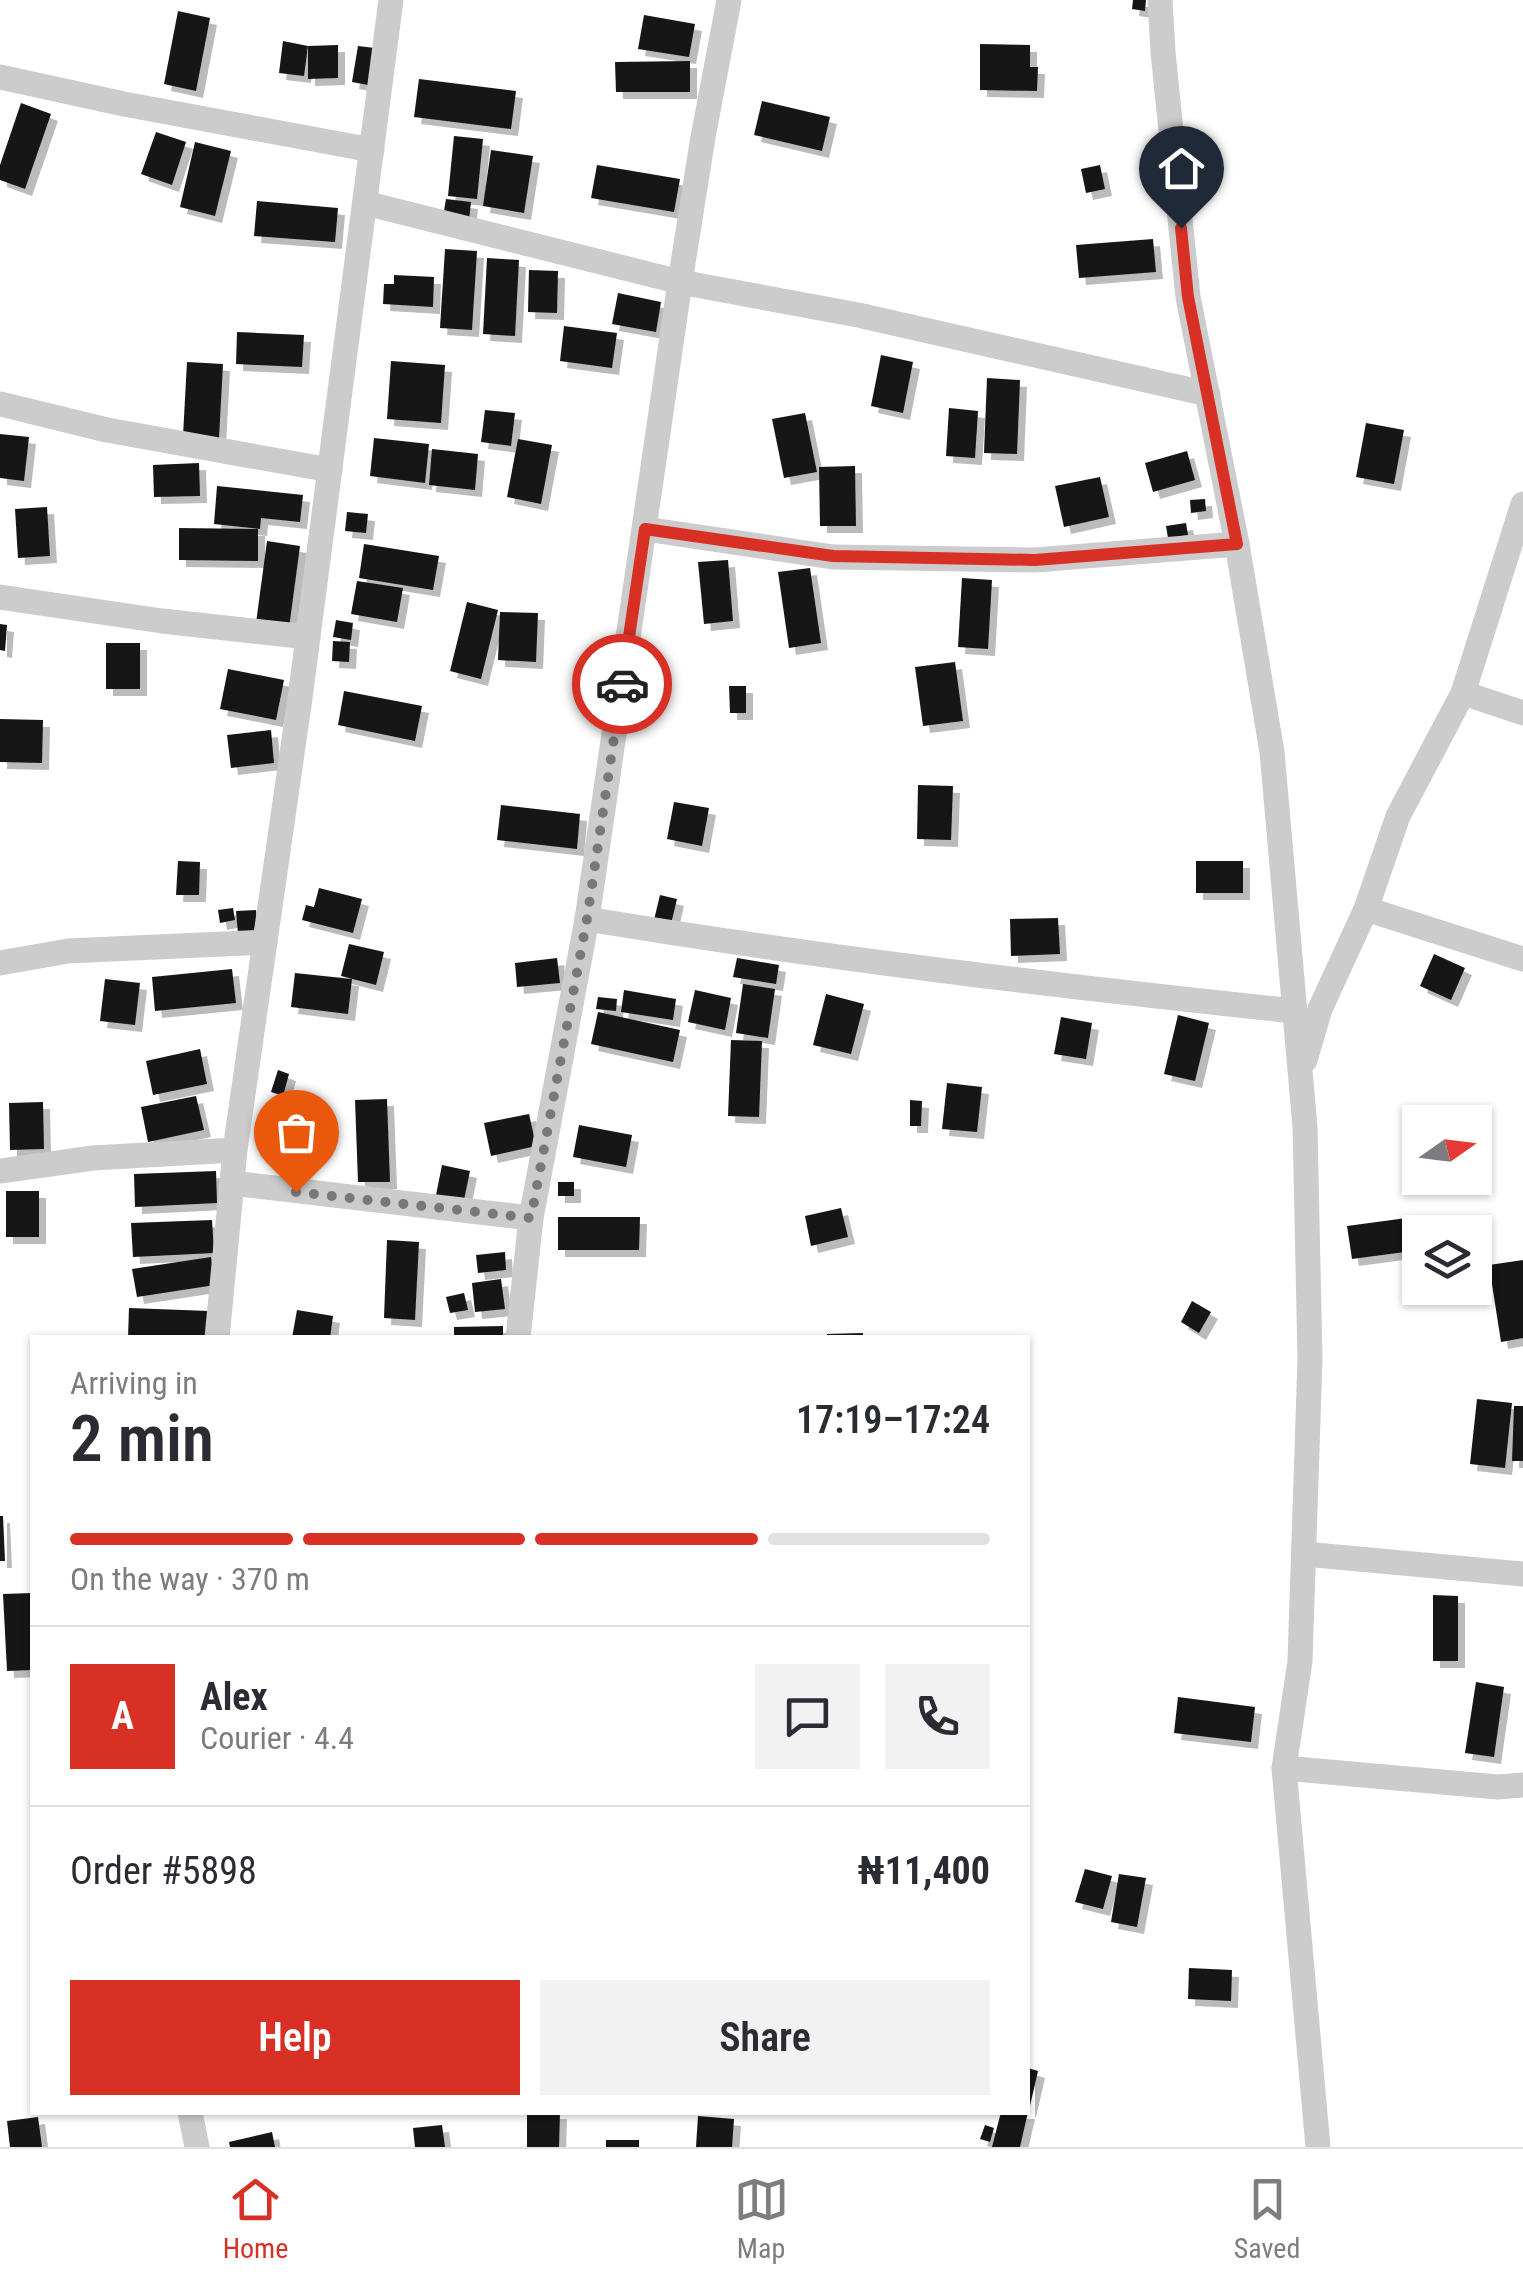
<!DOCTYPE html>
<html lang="en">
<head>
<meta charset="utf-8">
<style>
  :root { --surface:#fff; --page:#f2f2f3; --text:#2b2b33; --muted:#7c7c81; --line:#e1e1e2; --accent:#d93025 }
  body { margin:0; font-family:"Roboto Condensed",sans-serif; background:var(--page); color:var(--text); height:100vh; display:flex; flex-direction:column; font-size:38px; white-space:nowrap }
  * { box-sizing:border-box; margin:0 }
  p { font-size:32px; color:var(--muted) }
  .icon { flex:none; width:55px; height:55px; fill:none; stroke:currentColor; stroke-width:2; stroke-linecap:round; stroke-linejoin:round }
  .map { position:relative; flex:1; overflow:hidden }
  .sheet { position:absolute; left:30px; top:1335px; width:1000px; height:780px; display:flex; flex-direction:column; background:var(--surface); border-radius:0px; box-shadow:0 2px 8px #0004 }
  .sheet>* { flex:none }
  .needle { width:65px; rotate:76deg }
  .tools { position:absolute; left:1402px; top:1105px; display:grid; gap:20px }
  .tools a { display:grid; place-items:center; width:90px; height:90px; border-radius:0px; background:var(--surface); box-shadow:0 2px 8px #0004; font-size:50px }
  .pin { position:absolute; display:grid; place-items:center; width:85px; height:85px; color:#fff; margin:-102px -42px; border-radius:50% 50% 50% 0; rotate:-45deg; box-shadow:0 0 10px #0007 }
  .pin .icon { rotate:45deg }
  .courier { position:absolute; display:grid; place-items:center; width:100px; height:100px; margin:-50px; border:8px solid #d93025; border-radius:50%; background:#fff; color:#222; box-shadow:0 2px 12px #0007 }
  .summary em { font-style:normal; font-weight:600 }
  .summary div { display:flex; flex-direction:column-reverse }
  .summary { display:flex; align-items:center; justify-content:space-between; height:170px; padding:0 40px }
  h1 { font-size:65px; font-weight:600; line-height:75px }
  .bar { display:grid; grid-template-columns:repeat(4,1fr); gap:15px 10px; align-content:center; height:120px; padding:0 40px }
  .bar i { height:12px; border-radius:8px; background:var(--line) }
  .bar .selected { background:var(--accent) }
  .bar p { grid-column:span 4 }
  .line { display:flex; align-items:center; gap:25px; padding:0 40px; border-top:2px solid var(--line) }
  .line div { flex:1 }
  .round { display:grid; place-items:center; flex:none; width:105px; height:105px; border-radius:0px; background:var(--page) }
  .action { display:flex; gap:20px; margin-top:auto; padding:20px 40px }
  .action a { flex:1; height:115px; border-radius:0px; background:var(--accent); color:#fff; font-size:40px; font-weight:600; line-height:115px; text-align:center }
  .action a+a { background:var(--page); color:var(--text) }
  .tabs { display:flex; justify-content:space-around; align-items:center; height:140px; border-top:2px solid var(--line); background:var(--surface); font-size:28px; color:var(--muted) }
  .tabs a { display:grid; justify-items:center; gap:5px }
  .tabs .selected { color:var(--accent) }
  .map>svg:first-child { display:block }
  .building { fill:#161616; filter:url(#shadow) }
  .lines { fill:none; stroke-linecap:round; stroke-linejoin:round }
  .minor { stroke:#ccc; stroke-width:25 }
  .done { stroke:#787878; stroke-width:10; stroke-dasharray:0 18 }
  .route { stroke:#d93025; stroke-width:12 }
</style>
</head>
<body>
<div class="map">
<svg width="1523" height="2147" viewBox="0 0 1523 2147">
  <defs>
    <filter id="shadow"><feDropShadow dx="7" dy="7" stdDeviation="0" flood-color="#0004"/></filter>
  </defs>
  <rect width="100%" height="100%" fill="#fff"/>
  <g class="building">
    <path d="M1133,0H1146L1145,11L1132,9Z"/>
    <path d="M178,11L210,18L196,91L164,84Z"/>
    <path d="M644,15L695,24L689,57L638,49Z"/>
    <path d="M283,41L308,46L338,45V78L308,79V46L304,76L279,73Z"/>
    <path d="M980,44L1030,45V67H1038L1037,91L980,90Z"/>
    <path d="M358,46L375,48L368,85L352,82Z"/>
    <path d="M690,61V92H616L615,62Z"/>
    <path d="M419,79L516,91L511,129L414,117Z"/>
    <path d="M762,101L830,117L822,151L754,135Z"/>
    <path d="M21,103L51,114L25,189L0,180V165Z"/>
    <path d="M156,132L186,142L172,185L141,174Z"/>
    <path d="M454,136L483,139L477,199L448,196Z"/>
    <path d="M195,142L231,151L215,216L180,207Z"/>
    <path d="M491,150L533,156L524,213L483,206Z"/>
    <path d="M597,165L680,179L674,212L591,198Z"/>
    <path d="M1100,165L1105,189L1086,193L1081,169Z"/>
    <path d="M446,199L471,202L469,220L443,217Z"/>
    <path d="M257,201L338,208L335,242L254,236Z"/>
    <path d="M1153,239L1156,272L1079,278L1076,245Z"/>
    <path d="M445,249L477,251L472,330L440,328Z"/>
    <path d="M487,258L519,260L515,336L483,334Z"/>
    <path d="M529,270L558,271L557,313L528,312Z"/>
    <path d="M394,275L434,277L433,307L383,304L384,284H394Z"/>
    <path d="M618,293L661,302L656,332L612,324Z"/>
    <path d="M564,326L617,333L612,368L560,361Z"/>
    <path d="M237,332L304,335L302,367L236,364Z"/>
    <path d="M881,355L913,362L903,413L871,406Z"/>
    <path d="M391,361L445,365L441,423L387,419Z"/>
    <path d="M187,362L223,364L219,438L183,436Z"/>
    <path d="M987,378L1020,380L1017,454L984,453Z"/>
    <path d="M949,408L978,411L975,458L946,456Z"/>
    <path d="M485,410L515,413L511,446L481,442Z"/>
    <path d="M805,413L817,472L784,478L772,419Z"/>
    <path d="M1366,423L1404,430L1394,484L1356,477Z"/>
    <path d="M0,434L29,437L24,481L0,478Z"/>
    <path d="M374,438L429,444L425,483L370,476Z"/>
    <path d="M518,439L552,445L541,504L507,497Z"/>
    <path d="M432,449L478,454L475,490L429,485Z"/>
    <path d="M1187,451L1195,480L1153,492L1145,463Z"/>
    <path d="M199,463L200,496L154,497L153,465Z"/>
    <path d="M855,466L856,526H820L819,467Z"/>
    <path d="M1100,477L1109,517L1064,527L1055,486Z"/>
    <path d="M217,486L303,495L300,522L261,518L260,529L214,524Z"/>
    <path d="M1205,499L1206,511L1191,513L1190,500Z"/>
    <path d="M47,507L50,556L18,558L15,509Z"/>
    <path d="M347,512L368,514L366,533L345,531Z"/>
    <path d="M1186,523L1188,535L1168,538L1166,526Z"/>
    <path d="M179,528L258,529V561L179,560Z"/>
    <path d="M267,541L300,546L289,628L256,623Z"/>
    <path d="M364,544L439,556L433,590L359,578Z"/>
    <path d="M728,560L733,621L704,624L698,562Z"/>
    <path d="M810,568L821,643L789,648L778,572Z"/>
    <path d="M962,578L992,580L988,649L958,647Z"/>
    <path d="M357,581L403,588L397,622L351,614Z"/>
    <path d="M467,602L498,610L481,679L450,671Z"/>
    <path d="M500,612L538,613L536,662L498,660Z"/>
    <path d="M336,620L353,623L351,640L333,637Z"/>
    <path d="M0,624L7,625L5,651L0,650Z"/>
    <path d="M333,641L350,642L349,662L332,661Z"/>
    <rect x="106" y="643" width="34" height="46"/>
    <path d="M955,662L963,721L923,726L915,667Z"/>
    <path d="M228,669L284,680L276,720L220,709Z"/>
    <path d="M729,686H746V713H730Z"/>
    <path d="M344,691L422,706L415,741L338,725Z"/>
    <path d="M0,719L43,720L42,763L0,762Z"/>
    <path d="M271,730L274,763L231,768L227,735Z"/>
    <path d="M918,785L953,786L951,840L917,839Z"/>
    <path d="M674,802L709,808L702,846L667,839Z"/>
    <path d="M501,805L580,814L577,849L497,840Z"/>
    <path d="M178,861L200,862L199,895H176Z"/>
    <rect x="1196" y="861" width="47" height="32"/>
    <path d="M319,888L362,899L353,933L302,920L306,905L314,907Z"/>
    <path d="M660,895L677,899L671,924L654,920Z"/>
    <path d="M233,908L235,920L220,923L218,910Z"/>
    <path d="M256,910L259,944L239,946L236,911Z"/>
    <path d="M1058,918L1060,954L1011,956L1010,919Z"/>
    <path d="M349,944L384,952L376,985L341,976Z"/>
    <path d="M1434,954L1465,968L1451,1000L1420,986Z"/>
    <path d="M557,958L560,983L517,987L515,963Z"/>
    <path d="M737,958L779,965L776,984L733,977Z"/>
    <path d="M232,969L236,1003L155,1011L152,977Z"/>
    <path d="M295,973L352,979L348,1014L291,1007Z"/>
    <path d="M105,979L140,983L135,1025L100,1021Z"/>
    <path d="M743,984L775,989L768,1038L736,1033Z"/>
    <path d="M624,990L676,999L673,1020L621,1012Z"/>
    <path d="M695,990L731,998L725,1030L688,1022Z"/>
    <path d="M826,994L864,1004L851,1054L813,1045Z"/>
    <path d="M598,997L617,999L616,1011L596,1009Z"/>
    <path d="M598,1012L680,1030L673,1062L591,1044Z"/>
    <path d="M1178,1015L1209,1023L1195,1081L1164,1074Z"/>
    <path d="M1061,1017L1092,1023L1086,1059L1054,1054Z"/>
    <path d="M731,1040L762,1041L759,1117L728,1116Z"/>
    <path d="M200,1049L207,1084L153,1095L146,1061Z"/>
    <path d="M278,1070L289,1074L283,1096L271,1092Z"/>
    <path d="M947,1083L982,1087L977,1132L942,1129Z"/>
    <path d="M196,1096L204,1130L148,1142L141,1107Z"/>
    <path d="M387,1099L390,1182H358L355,1100Z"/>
    <path d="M910,1100L922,1101L921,1126H910Z"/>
    <path d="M43,1102L44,1149L10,1150L9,1103Z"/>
    <path d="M529,1114L536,1146L491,1156L484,1123Z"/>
    <path d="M579,1125L632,1135L626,1167L573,1157Z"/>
    <path d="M442,1165L470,1171L464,1200L436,1195Z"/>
    <path d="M216,1171L217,1203L135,1207L134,1174Z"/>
    <rect x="558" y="1182" width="16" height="14"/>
    <rect x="6" y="1191" width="33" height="46"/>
    <path d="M841,1208L848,1237L811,1246L805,1216Z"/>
    <path d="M1429,1215L1431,1232H1420V1250L1352,1259L1347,1226Z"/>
    <path d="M558,1217H640L639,1250H558Z"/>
    <path d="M212,1220L214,1253L133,1257L131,1223Z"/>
    <path d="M387,1240L419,1242L415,1320L384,1318Z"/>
    <path d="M505,1252L506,1270L478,1273L476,1255Z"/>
    <path d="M211,1257L215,1285L137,1297L132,1269Z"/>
    <path d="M1523,1260V1338L1501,1342L1489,1265Z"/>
    <path d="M501,1279L505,1309L475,1312L472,1283Z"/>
    <path d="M464,1293L468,1310L450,1313L446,1297Z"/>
    <path d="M1192,1301L1211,1312L1199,1333L1181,1322Z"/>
    <path d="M129,1308L209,1311L208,1338H128Z"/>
    <path d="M297,1310L333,1316L330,1338H292Z"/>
    <path d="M503,1326V1338H454V1327Z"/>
    <path d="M863,1333V1338H827V1334Z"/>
    <path d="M1477,1399L1512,1403L1505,1468L1470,1464Z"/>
    <path d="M1514,1406H1523V1461H1512Z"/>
    <path d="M0,1516H3L5,1561H0Z"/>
    <path d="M32,1593V1670L7,1671L3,1594Z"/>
    <path d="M1433,1595L1458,1596V1661H1433Z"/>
    <path d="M1476,1682L1504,1687L1494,1757L1465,1753Z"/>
    <path d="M1178,1697L1255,1707L1251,1742L1174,1733Z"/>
    <path d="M1085,1869L1112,1876L1103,1909L1075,1902Z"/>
    <path d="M1119,1874L1146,1878L1137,1927L1111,1922Z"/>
    <path d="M1189,1968L1232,1970L1231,2001L1188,1999Z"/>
    <path d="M1028,2068L1038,2071L1029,2110H1028Z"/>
    <path d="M527,2112H560L559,2147H527Z"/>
    <path d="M1001,2112H1028L1020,2147H992Z"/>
    <path d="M698,2116L734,2119L732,2147H696Z"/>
    <path d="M38,2117L42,2147H10L7,2121Z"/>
    <path d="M442,2125L445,2147H415L413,2128Z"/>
    <path d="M985,2125L994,2128L990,2142L980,2139Z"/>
    <path d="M272,2132L275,2147H230L229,2142Z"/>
    <rect x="606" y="2140" width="33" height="7"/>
  </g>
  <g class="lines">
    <g class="minor">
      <path d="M1160,0L1163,52L1188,297L1237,544L1272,752L1305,1127L1310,1359L1300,1661L1284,1768L1318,2147"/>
      <path d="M0,77L124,104L372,150"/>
      <path d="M365,203L680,282L858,315L1208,394"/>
      <path d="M0,404L107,430L330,470"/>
      <path d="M645,529L833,557L1035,560L1237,544"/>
      <path d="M0,597L162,621L308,637"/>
      <path d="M1463,693L1523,713"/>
      <path d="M1366,909L1523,959"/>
      <path d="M587,919C822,958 1058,986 1294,1011"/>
      <path d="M0,963L68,951L265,942"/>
      <path d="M1305,1060L1320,1009L1366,909L1398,816L1463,693L1523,504"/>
      <path d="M0,1171L93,1158L235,1150"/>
      <path d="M232,1183L531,1218"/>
      <path d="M217,1338L235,1150L300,698L391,0"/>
      <path d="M518,1338L531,1218L587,919L680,282L703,137L729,0"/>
      <path d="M1304,1554L1523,1574"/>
      <path d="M1284,1768L1498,1787L1523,1785"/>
      <path d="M190,2112L197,2147"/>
    </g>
  </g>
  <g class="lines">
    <path class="done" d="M296,1192L531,1218L587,919L622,684"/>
    <path class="route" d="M622,684L645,529L833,556L1035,560L1237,544L1188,297L1181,228"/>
  </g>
</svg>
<div class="tools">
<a><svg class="needle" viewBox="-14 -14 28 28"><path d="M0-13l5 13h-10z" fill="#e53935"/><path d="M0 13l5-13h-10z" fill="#7c7c81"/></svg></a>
<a><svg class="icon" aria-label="layers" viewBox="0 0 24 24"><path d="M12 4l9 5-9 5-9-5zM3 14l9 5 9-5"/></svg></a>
</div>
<div class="pin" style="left:296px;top:1192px;background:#ea580c"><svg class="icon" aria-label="bag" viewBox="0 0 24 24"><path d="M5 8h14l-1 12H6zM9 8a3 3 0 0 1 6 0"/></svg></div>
<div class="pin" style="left:1181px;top:228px;background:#1f2937"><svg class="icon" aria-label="home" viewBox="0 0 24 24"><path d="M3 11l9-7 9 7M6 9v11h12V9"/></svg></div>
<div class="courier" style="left:622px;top:684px"><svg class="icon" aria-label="car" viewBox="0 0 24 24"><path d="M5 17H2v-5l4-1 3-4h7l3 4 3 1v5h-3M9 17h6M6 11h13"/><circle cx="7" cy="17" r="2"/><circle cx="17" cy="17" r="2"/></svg></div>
<section class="sheet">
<div class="summary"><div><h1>2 min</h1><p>Arriving in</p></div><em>17:19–17:24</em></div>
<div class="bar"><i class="selected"></i><i class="selected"></i><i class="selected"></i><i></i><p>On the way · 370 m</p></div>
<div class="line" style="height:180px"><b class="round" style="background:var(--accent);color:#fff">A</b><div><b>Alex</b><p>Courier · 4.4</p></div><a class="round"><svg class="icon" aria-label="chat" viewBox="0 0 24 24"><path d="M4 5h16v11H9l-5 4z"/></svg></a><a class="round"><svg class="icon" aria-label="phone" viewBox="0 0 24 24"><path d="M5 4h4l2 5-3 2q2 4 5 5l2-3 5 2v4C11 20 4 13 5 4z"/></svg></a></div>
<div class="line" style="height:130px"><div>Order #5898</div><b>₦11,400</b></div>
<div class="action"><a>Help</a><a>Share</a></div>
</section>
</div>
<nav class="tabs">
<a class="selected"><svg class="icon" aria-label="home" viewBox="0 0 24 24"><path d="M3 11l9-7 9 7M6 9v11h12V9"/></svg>Home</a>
<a><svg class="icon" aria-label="map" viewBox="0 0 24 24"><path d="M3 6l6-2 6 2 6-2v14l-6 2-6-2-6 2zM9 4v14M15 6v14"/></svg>Map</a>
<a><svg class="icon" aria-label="saved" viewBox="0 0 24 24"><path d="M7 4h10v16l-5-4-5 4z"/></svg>Saved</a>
</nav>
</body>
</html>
